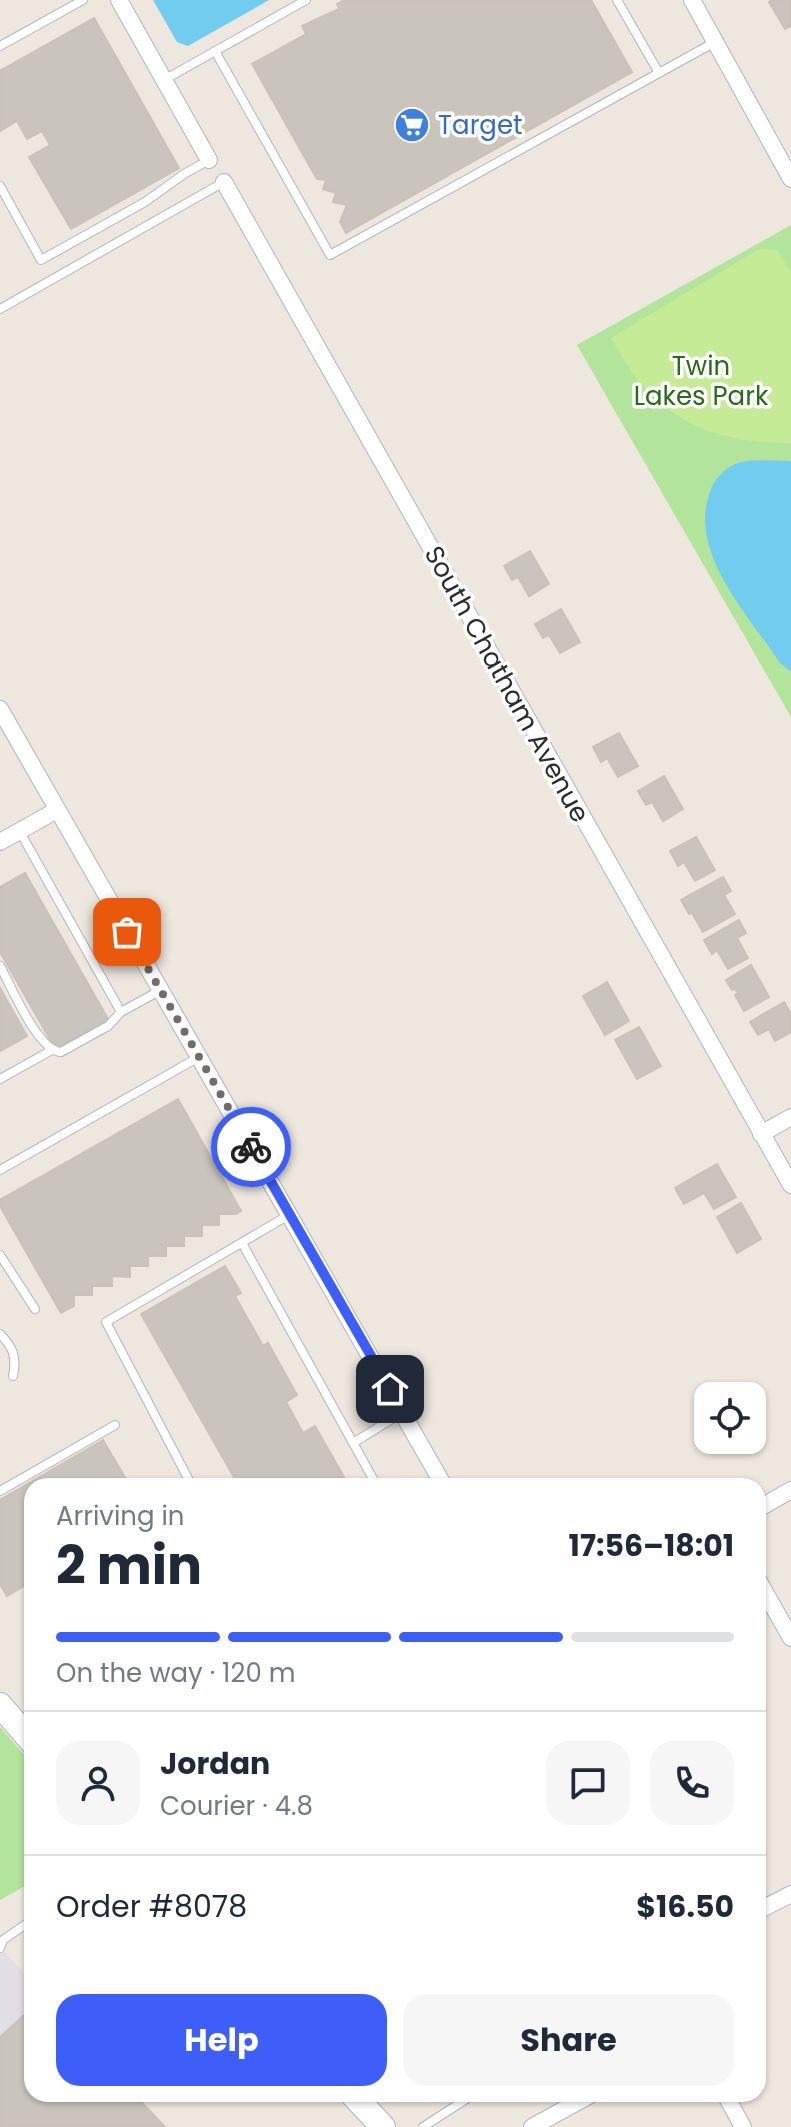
<!DOCTYPE html>
<html lang="en">
<head>
<meta charset="utf-8">
<style>
  :root { --surface:#fff; --page:#f6f6f7; --text:#1f2937; --muted:#747a83; --line:#e0e1e3; --accent:#3e5efa }
  body { margin:0; font-family:Poppins,sans-serif; background:var(--page); color:var(--text); height:100vh; display:flex; flex-direction:column; font-size:30px; white-space:nowrap }
  * { box-sizing:border-box; margin:0 }
  p { font-size:26px; color:var(--muted) }
  .icon { flex:none; width:44px; height:44px; fill:none; stroke:currentColor; stroke-width:2; stroke-linecap:round; stroke-linejoin:round }
  .map { position:relative; flex:1; overflow:hidden }
  .panel { position:absolute; left:24px; top:1478px; width:742px; height:624px; display:flex; flex-direction:column; background:var(--surface); border-radius:24px; box-shadow:0 2px 6px #0004 }
  .panel>* { flex:none }
  .controls { position:absolute; left:694px; top:1382px; display:grid; gap:16px }
  .controls a { display:grid; place-items:center; width:72px; height:72px; border-radius:16px; background:var(--surface); box-shadow:0 2px 6px #0004; font-size:40px }
  .pin { position:absolute; display:grid; place-items:center; width:68px; height:68px; color:#fff; margin:-34px; border-radius:16px; box-shadow:0 4px 12px #0006 }
  .courier { position:absolute; display:grid; place-items:center; width:80px; height:80px; margin:-40px; border:6px solid #3e5efa; border-radius:50%; background:#fff; color:#222; box-shadow:0 2px 10px #0007 }
  .overview em { font-style:normal; font-weight:700 }
  .overview div { display:flex; flex-direction:column-reverse }
  .overview { display:flex; align-items:center; justify-content:space-between; height:136px; padding:0 32px }
  h1 { font-size:52px; font-weight:700; line-height:60px }
  .bar { display:grid; grid-template-columns:repeat(4,1fr); gap:12px 8px; align-content:center; height:96px; padding:0 32px }
  .bar i { height:10px; border-radius:6px; background:var(--line) }
  .bar .active { background:var(--accent) }
  .bar p { grid-column:span 4 }
  .line { display:flex; align-items:center; gap:20px; padding:0 32px; border-top:2px solid var(--line) }
  .line div { flex:1 }
  .round { display:grid; place-items:center; flex:none; width:84px; height:84px; border-radius:24px; background:var(--page) }
  .primary-button { display:flex; gap:16px; margin-top:auto; padding:16px 32px }
  .primary-button a { flex:1; height:92px; border-radius:24px; background:var(--accent); color:#fff; font-size:32px; font-weight:700; line-height:92px; text-align:center }
  .primary-button a+a { background:var(--page); color:var(--text) }
  .map>svg:first-child { display:block }
  .industrial { fill:#e1dee6 }
  .green { fill:#b2e49b }
  .pitch { fill:#c6eb96 }
  .water { fill:#71ccef }
  .building { fill:#c9c5bc; stroke:#c9c3b7; stroke-width:2 }
  .lines { fill:none; stroke-linecap:round; stroke-linejoin:round }
  .service-casing { stroke:#b2b4bf; stroke-width:10 }
  .minor-casing { stroke:#b2b4bf; stroke-width:18 }
  .secondary-casing { stroke:#b2b4bf; stroke-width:26 }
  .service { stroke:#fff; stroke-width:8 }
  .minor { stroke:#fff; stroke-width:16 }
  .secondary { stroke:#fff; stroke-width:24 }
  .done { stroke:#706d6a; stroke-width:8; stroke-dasharray:0 14.4 }
  .route { stroke:#3e5efa; stroke-width:10 }
  .labels { text-anchor:middle; dominant-baseline:central; stroke-width:7; stroke-linejoin:round; paint-order:stroke }
  .shop-label { font-size:26px; fill:#366cbe; stroke:#fff; text-anchor:start }
  .park-label { font-size:26px; fill:#2a6a1a; stroke:#fff }
  .street-label { font-size:26px; fill:#2c2c2c; stroke:#fff }
</style>
</head>
<body>
<div class="map">
<svg width="791" height="2127" viewBox="0 0 791 2127">
  <rect width="100%" height="100%" fill="#ede7de"/>
  <path class="industrial" d="M0,1947L32,1982V2094L0,2127Z"/>
  <g class="green">
    <path d="M791,225V717L577,345Z"/>
    <path d="M0,1727L32,1764V1882L0,1900Z"/>
  </g>
  <path class="pitch" d="M759,249L777,250L791,273V443C733,443 683,431 643,386C630,371 621,354 611,338Z"/>
  <g class="water">
    <path d="M153,0H269L188,46L177,42Z"/>
    <path d="M791,461V672L780,663C748,614 686,551 711,489C716,477 729,464 742,462C757,459 776,461 791,461Z"/>
  </g>
  <g class="building">
    <path d="M344,0H591L632,72L346,233L340,222L347,205L333,202L336,193L323,189L326,180L317,179L252,64L306,34L302,26L339,9L337,4Z"/>
    <path d="M772,0H791V26L785,29L769,2Z"/>
    <path d="M94,18L179,168L71,229L29,157L50,145L42,131L27,139L17,121L0,131V71Z"/>
    <path d="M530,551L549,584L529,596L518,577L512,580L504,566Z"/>
    <path d="M561,609L580,642L560,653L549,635L543,638L535,624Z"/>
    <path d="M619,733L638,766L618,777L607,758L601,762L593,747Z"/>
    <path d="M664,776L683,809L663,821L652,802L646,805L638,791Z"/>
    <path d="M696,837L715,870L695,881L684,862L678,866L670,851Z"/>
    <path d="M25,873L108,1019L61,1046L52,1043L0,952V887Z"/>
    <path d="M723,877L731,891L724,895L735,914L703,932L692,913L689,914L681,900Z"/>
    <path d="M739,920L746,933L737,938L748,958L728,969L717,950L712,954L704,940Z"/>
    <path d="M751,965L769,997L744,1011L735,995L738,993L735,989L732,990L726,980Z"/>
    <path d="M607,982L629,1021L605,1035L583,996Z"/>
    <path d="M0,988L27,1036L0,1051Z"/>
    <path d="M784,1002L791,1014V1032L775,1041L769,1029L758,1035L750,1022Z"/>
    <path d="M639,1027L661,1066L637,1079L615,1040Z"/>
    <path d="M178,1099L241,1211L236,1214H219V1225H202V1236H184V1246H166V1256H148V1266H130V1277L112,1276V1286H92V1295H74V1306L61,1313L0,1206V1200Z"/>
    <path d="M717,1164L736,1197L714,1209L704,1193L684,1204L675,1188Z"/>
    <path d="M741,1203L761,1239L737,1253L717,1217Z"/>
    <path d="M225,1266L241,1293L235,1296L263,1346L268,1343L297,1395L286,1402L303,1433L315,1426L344,1477L332,1484L334,1486H239L141,1314Z"/>
    <path d="M103,1440L130,1486H32V1581L7,1596L0,1584V1500Z"/>
    <path d="M32,2008V2094H134L165,2127H0V2037Z"/>
  </g>
  <g class="lines">
    <g class="service-casing">
      <g id="service">
        <path d="M617,0L659,73"/>
        <path d="M0,46L83,0"/>
        <path d="M215,51L330,255L715,42"/>
        <path d="M164,80L306,0"/>
        <path d="M0,186L41,260L145,202L184,174L209,160"/>
        <path d="M0,309L224,182"/>
        <path d="M20,832L121,1012L161,990"/>
        <path d="M0,966C11,986 38,1051 61,1052L108,1026L121,1012"/>
        <path d="M0,1079L52,1050"/>
        <path d="M0,1170L199,1057"/>
        <path d="M242,1243L377,1486"/>
        <path d="M0,1255L35,1309"/>
        <path d="M0,1334C13,1347 17,1357 13,1376"/>
        <path d="M353,1443L403,1412"/>
        <path d="M192,1486L106,1322L289,1215"/>
        <path d="M0,1491L115,1425"/>
        <path d="M0,1948L3,1940L32,1920"/>
        <path d="M423,2127L474,2094"/>
      </g>
    </g>
    <g class="minor-casing">
      <g id="minor">
        <path d="M119,0L209,160"/>
        <path d="M692,0L791,179"/>
        <path d="M224,182L791,1185"/>
        <path d="M0,709L444,1486"/>
        <path d="M0,842L57,810"/>
        <path d="M761,1134L791,1117"/>
        <path d="M758,1509L791,1490"/>
        <path d="M758,1580L791,1638"/>
        <path d="M758,1911L791,1894"/>
        <path d="M725,2094L743,2127"/>
        <path d="M532,2127L592,2094"/>
      </g>
    </g>
    <g class="secondary-casing">
      <g id="secondary">
        <path d="M0,1705L32,1742"/>
        <path d="M352,2094L383,2127"/>
      </g>
    </g>
    <use href="#service" class="service"/>
    <use href="#minor" class="minor"/>
    <use href="#secondary" class="secondary"/>
  </g>
  <g class="lines">
    <path class="done" d="M127,932L251,1147"/>
    <path class="route" d="M251,1147L390,1389"/>
  </g>
  <defs>
    <g id="supermarket-disc" transform="scale(1.8)"><circle r="9.5" fill="#3f7fe0" stroke="#fff"/><path d="M-6-5.5h2.5l.6 2H6L4.5 2H-2.5L-4.4-4H-6ZM-1.5 3.2a1.3 1.3 0 1 0 .1 0ZM3 3.2a1.3 1.3 0 1 0 .1 0Z" fill="#fff"/></g>
  </defs>
  <g fill-rule="evenodd">
    <use href="#supermarket-disc" x="412" y="125"/>
  </g>
  <g class="labels">
    <g class="shop-label">
      <text x="438" y="125">Target</text>
    </g>
    <g class="park-label">
      <text x="701" y="366">Twin<tspan x="701" dy="30">Lakes Park</tspan></text>
    </g>
    <g class="street-label">
      <text transform="translate(507 684) rotate(61)">South Chatham Avenue</text>
    </g>
  </g>
</svg>
<div class="controls">
<a><svg class="icon" aria-label="locate" viewBox="0 0 24 24"><circle cx="12" cy="12" r="6"/><path d="M12 2v4M12 18v4M2 12h4M18 12h4"/></svg></a>
</div>
<div class="pin" style="left:127px;top:932px;background:#ea580c"><svg class="icon" aria-label="bag" viewBox="0 0 24 24"><path d="M5 8h14l-1 12H6zM9 8a3 3 0 0 1 6 0"/></svg></div>
<div class="pin" style="left:390px;top:1389px;background:#1f2937"><svg class="icon" aria-label="home" viewBox="0 0 24 24"><path d="M3 11l9-7 9 7M6 9v11h12V9"/></svg></div>
<div class="courier" style="left:251px;top:1147px"><svg class="icon" aria-label="bike" viewBox="0 0 24 24"><circle cx="6" cy="16" r="4"/><circle cx="18" cy="16" r="4"/><path d="M6 16l4-8h5l3 8M10 8l3 8H6M13 5h3"/></svg></div>
<section class="panel">
<div class="overview"><div><h1>2 min</h1><p>Arriving in</p></div><em>17:56–18:01</em></div>
<div class="bar"><i class="active"></i><i class="active"></i><i class="active"></i><i></i><p>On the way · 120 m</p></div>
<div class="line" style="height:144px"><a class="round"><svg class="icon" aria-label="person" viewBox="0 0 24 24"><circle cx="12" cy="8" r="4"/><path d="M4 21q1-7 8-7t8 7"/></svg></a><div><b>Jordan</b><p>Courier · 4.8</p></div><a class="round"><svg class="icon" aria-label="chat" viewBox="0 0 24 24"><path d="M4 5h16v11H9l-5 4z"/></svg></a><a class="round"><svg class="icon" aria-label="phone" viewBox="0 0 24 24"><path d="M5 4h4l2 5-3 2q2 4 5 5l2-3 5 2v4C11 20 4 13 5 4z"/></svg></a></div>
<div class="line" style="height:104px"><div>Order #8078</div><b>$16.50</b></div>
<div class="primary-button"><a>Help</a><a>Share</a></div>
</section>
</div>
</body>
</html>
